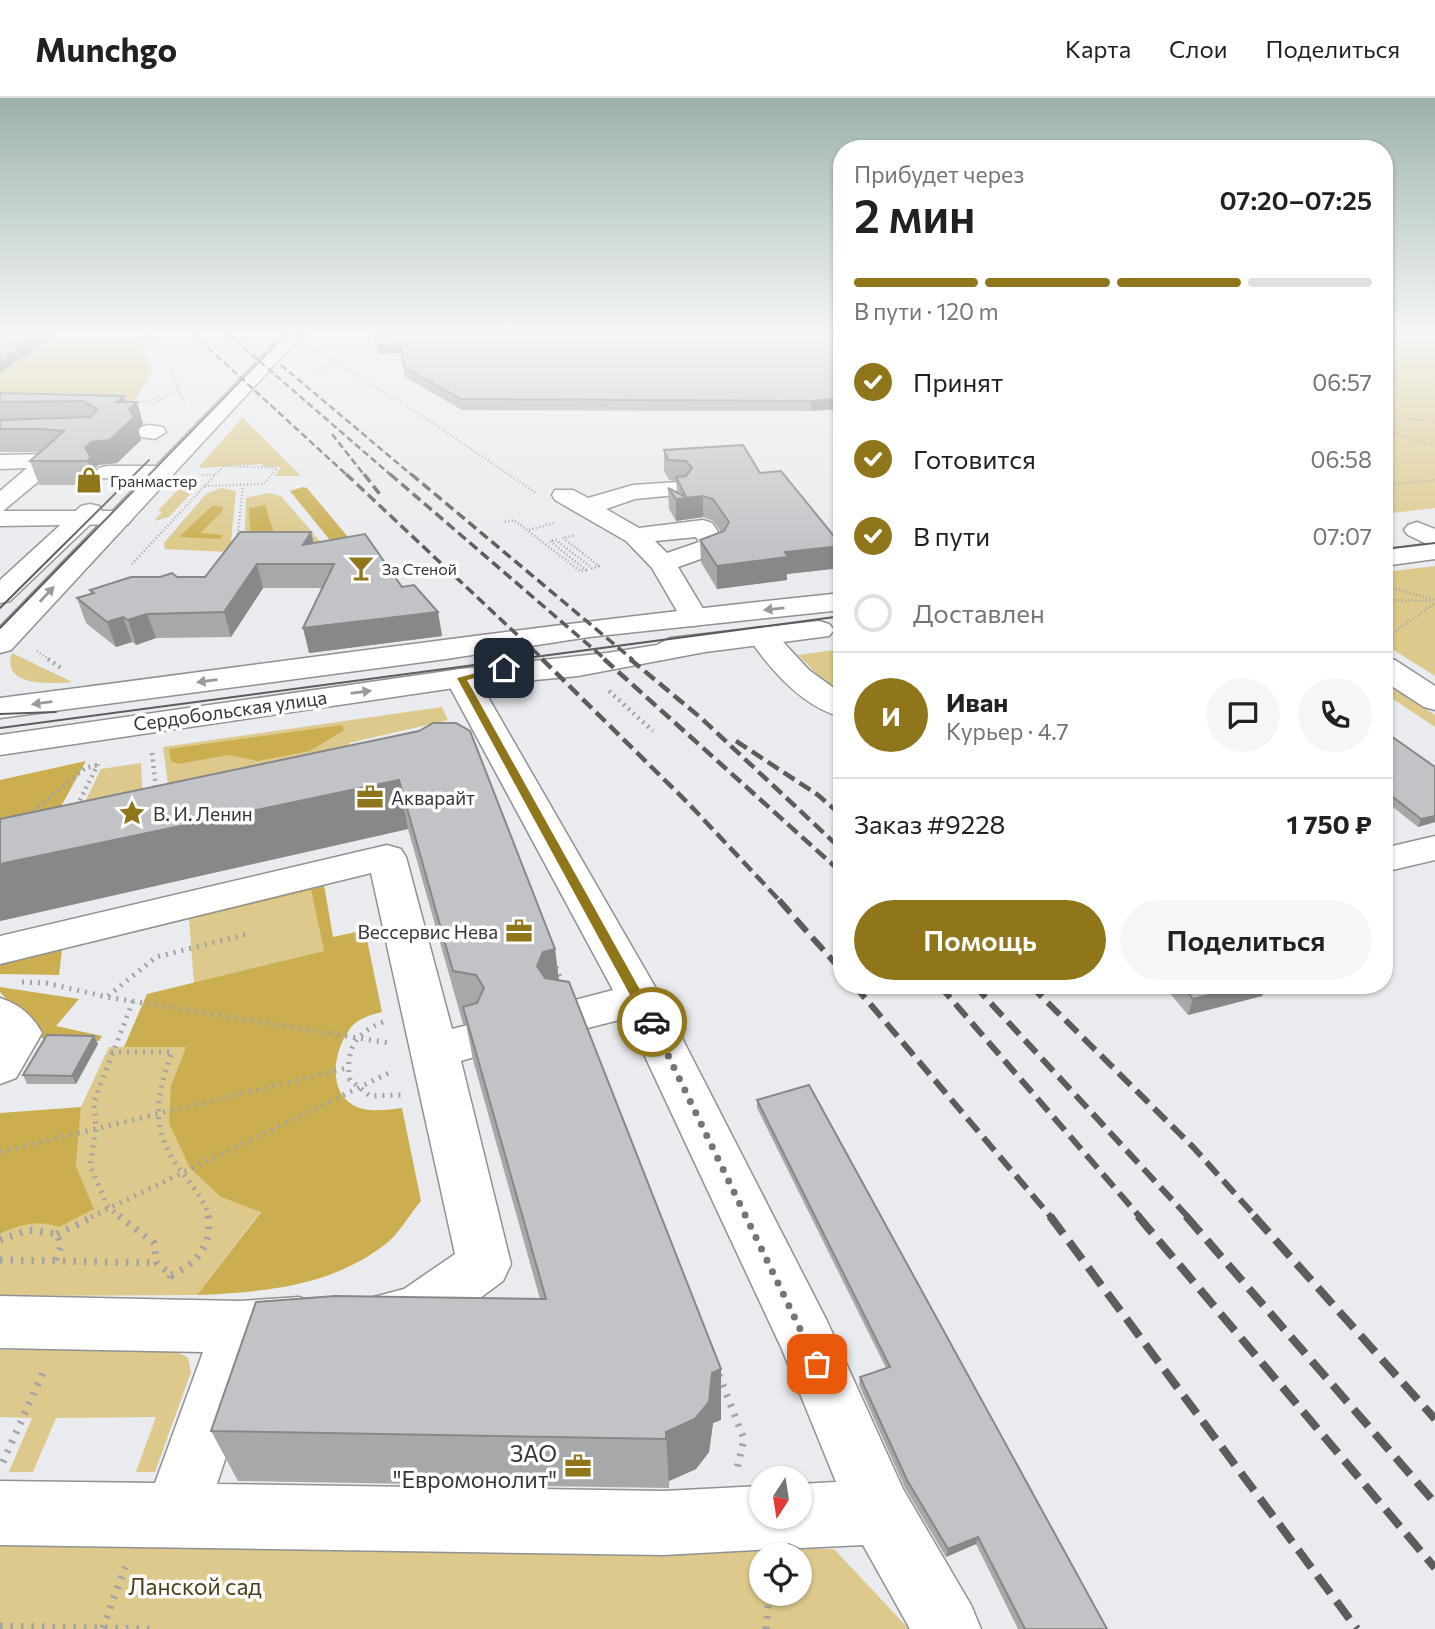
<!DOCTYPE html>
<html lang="ru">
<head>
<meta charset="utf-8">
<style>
  :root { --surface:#fff; --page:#f6f6f6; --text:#202124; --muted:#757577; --line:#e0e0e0; --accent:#8f761b }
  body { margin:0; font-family:Commissioner,sans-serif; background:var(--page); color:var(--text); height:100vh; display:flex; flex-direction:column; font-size:26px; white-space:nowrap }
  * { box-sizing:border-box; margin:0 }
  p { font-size:23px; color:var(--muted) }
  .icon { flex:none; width:38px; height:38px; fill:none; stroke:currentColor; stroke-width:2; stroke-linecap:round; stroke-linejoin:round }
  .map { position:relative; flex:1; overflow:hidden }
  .side { position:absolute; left:833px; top:42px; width:560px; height:854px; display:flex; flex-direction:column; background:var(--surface); border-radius:28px; box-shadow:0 2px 5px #0004 }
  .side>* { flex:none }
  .needle { width:46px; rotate:192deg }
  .buttons { position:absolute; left:749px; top:1368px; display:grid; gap:14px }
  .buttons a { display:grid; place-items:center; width:63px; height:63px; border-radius:50%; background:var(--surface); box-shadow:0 2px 5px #0004; font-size:35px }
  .pin { position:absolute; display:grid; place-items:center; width:60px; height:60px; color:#fff; margin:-30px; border-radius:14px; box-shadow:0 4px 10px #0006 }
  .courier { position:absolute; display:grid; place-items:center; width:70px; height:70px; margin:-35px; border:5px solid #8f761b; border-radius:50%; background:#fff; color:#222; box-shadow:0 2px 9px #0007 }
  .head em { font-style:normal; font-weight:600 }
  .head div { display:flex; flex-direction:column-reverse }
  .head { display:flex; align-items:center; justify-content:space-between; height:119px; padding:0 21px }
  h1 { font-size:46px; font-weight:600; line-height:52px }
  .bar { display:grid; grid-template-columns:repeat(4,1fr); gap:10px 7px; align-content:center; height:84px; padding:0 21px }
  .bar i { height:9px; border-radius:5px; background:var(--line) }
  .bar .on { background:var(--accent) }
  .bar p { grid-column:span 4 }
  .line { display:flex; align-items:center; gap:18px; padding:0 21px; border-top:2px solid var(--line) }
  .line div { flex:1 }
  .round { display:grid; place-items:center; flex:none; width:74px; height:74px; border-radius:37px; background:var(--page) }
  ol { padding:0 21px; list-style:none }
  li { display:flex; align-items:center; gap:21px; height:77px }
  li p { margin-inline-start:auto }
  li .icon { padding:7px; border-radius:50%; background:var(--accent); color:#fff; stroke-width:4 }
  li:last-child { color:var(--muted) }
  li i { width:38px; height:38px; border:4px solid var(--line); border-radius:50% }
  .primary-button { display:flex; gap:14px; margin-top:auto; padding:14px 21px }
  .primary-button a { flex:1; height:80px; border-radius:42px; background:var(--accent); color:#fff; font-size:28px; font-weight:600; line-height:80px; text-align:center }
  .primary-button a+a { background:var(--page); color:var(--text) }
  header { display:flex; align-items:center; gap:42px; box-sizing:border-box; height:98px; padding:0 35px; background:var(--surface); border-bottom:2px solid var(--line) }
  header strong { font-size:33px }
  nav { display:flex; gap:38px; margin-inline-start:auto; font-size:24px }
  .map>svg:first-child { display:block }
  .green { fill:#dcc98b; fill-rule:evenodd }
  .forest { fill:#caae50 }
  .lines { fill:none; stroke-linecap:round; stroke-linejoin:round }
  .minor-casing { stroke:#909194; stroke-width:3 }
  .major-casing { stroke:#909194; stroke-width:3 }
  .path-far3 { stroke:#a1a3a5; stroke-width:2.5; stroke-dasharray:1 2.5; stroke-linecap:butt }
  .path-far2 { stroke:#a1a3a5; stroke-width:4.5; stroke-dasharray:2 4.5; stroke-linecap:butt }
  .path-far1 { stroke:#a1a3a5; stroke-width:5; stroke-dasharray:2 6; stroke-linecap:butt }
  .path { stroke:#a1a3a5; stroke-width:7; stroke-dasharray:2.5 8; stroke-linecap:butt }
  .minor { fill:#fff; fill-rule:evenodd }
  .major { fill:#fff; fill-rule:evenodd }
  .tram { stroke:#5b5c5e; stroke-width:2 }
  .rail-far4 { stroke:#5b5c5e; stroke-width:2.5; stroke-dasharray:7 3.5; stroke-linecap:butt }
  .rail-far3 { stroke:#5b5c5e; stroke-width:3.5; stroke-dasharray:10 5; stroke-linecap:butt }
  .rail-far2 { stroke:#5b5c5e; stroke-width:4.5; stroke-dasharray:13 6; stroke-linecap:butt }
  .rail-far1 { stroke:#5b5c5e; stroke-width:6; stroke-dasharray:17 8; stroke-linecap:butt }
  .rail { stroke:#5b5c5e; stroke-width:8; stroke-dasharray:22 10; stroke-linecap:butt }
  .wall { fill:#a7a8aa }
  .shaded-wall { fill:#88888b }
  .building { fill:#c2c3c6; stroke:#88888b; stroke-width:2 }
  .oneway { fill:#9a9a9b }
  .route { fill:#8f761b }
  .done { stroke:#747577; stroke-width:7; stroke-dasharray:0 12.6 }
  .labels { text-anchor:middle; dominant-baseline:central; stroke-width:7; stroke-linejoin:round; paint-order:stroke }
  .far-poi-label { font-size:16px; fill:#353637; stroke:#fff; text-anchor:start }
  .street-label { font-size:19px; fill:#353637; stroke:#fff }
  .poi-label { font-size:19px; fill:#353637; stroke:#fff; text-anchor:start }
  .near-poi-label { font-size:23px; fill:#353637; stroke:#fff; text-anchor:end }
  .near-park-label { font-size:23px; fill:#4c4018; stroke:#fff }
</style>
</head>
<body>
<header>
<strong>Munchgo</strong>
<nav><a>Карта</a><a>Слои</a><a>Поделиться</a></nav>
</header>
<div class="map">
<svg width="1435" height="1531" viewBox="0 0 1435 1531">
  <rect width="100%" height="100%" fill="#e9ebee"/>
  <g class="green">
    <path d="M1384,236H1435V410L1384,416Z"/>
    <path d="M0,238L136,239L153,271L134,303L0,308Z"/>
    <path d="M243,319L249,326L301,378H275L281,369H262L263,366L198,370Z"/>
    <path d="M187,382L198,388L169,419L154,423L162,414L158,413Z"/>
    <path d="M221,390L236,393L230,454L165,451L164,445L206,396Z"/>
    <path d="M269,395L281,398L325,449L244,454L246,400Z"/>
    <path d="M1435,468V578L1384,546V474Z"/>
    <path d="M842,551V596L831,590L798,557Z"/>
    <path d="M12,555L72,584C52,586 0,589 12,555Z"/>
    <path d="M1384,584L1435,617V629L1384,595Z"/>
    <path d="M442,609L448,622L349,645L358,677L172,717L163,649Z"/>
    <path d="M141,665L144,723L68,738L101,671Z"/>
    <path d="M311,791L324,853L194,886L189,821Z"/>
    <path d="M109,949H186L171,987L221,1099L261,1113L197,1197L0,1198V1136L27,1125H49L94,1111L76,1068L81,1009Z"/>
    <path d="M173,1251L188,1260L191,1274L155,1374H136L156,1319L56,1320L33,1374H9L32,1320L0,1319V1252Z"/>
    <path d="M0,1444L834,1451L909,1531H0ZM761,1458H800V1496H761Z"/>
  </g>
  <g class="forest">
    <path d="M303,389L307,390L358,451L334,447L290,393Z"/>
    <path d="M213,407L223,409L222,414L200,435L222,437L220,441L179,439Z"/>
    <path d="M265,407L277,444L251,447L249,410Z"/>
    <path d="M342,627L344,632L310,653L258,663L229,657L178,666L171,663L169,651Z"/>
    <path d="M86,663L49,730L0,750V682Z"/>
    <path d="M323,781L333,839L365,832L382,914C370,917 356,921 349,932C334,953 327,992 353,1007C367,1015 387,1012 402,1010L421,1103C409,1117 398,1138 383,1148C328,1189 264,1194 197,1197L261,1114L221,1099L190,1070L169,1025L171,987L186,949H124L147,896L324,853L311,792L62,852L59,877L0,876V858Z"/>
    <path d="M0,889L79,901L56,928L102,938L99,943H45L0,894Z"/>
    <path d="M81,1009L76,1068L94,1111L59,1129C38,1121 20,1127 0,1136V1015Z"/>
  </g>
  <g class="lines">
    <g class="minor-casing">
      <g id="minor">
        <path d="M149,327L163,329L166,334L155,341L141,339L138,334L141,329Z"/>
        <path d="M49,356L57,358L60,363L57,368L3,413H119L128,416L132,421L128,426L0,428V393L27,370L0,371V357Z"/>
        <path d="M107,368H162L170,370L174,375L170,380L162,382L99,380L95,375L99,370Z"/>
        <path d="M678,384L686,386L690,391L686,396L635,401L606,411L639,430L703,422L712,425L727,447L723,453L678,469L708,519L704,525L694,528L684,525L652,470L626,443L555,402L552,397L555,392H573L588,400L633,387ZM696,439L699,444L667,455L655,443Z"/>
        <path d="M1417,424L1435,431V450L1408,437L1404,432L1408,427Z"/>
        <path d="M763,530L773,533L809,572L842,596V619C802,609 770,571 748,539L753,533Z"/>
        <path d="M1384,560L1395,562L1435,588V612L1424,609L1384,583Z"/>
        <path d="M461,571L472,573L477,580L662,901L827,1223L903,1391L971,1507L981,1531H910L863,1447L800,1450L789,1445L775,1451L664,1457L0,1447V1383L155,1385L203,1254L0,1250V1198L240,1203L299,1199L319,1207L327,1225L319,1243L299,1251L260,1254L217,1386L664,1393L761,1388V1419H800V1386L836,1384L781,1249L627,920L568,935L552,930L546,919L552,908L613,892L445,580L450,573Z"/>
        <path d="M1435,738V762L1384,774V750Z"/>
        <path d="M387,747L401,751L406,759L452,931L468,927L484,932L491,944L484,956L461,963L511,1166L503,1183L434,1234L414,1242L390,1244L370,1236L362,1218L370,1200L404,1191L455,1156L371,775L0,866V838Z"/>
        <path d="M0,900C19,906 32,917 42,935L16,980L0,986Z"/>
      </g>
    </g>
    <g class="major-casing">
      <g id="major">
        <path d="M284,236H303L11,552L0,555V529Z"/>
        <path d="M90,406L99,408L102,413L99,418L10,503L0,505V482L81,408Z"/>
        <path d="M1435,445V461L1384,468V452Z"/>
        <path d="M842,495V512L589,539L446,561L0,620V600C281,564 560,524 842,495Z"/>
        <path d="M819,523L829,526L834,532L829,538L705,554L578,578L461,589L0,657V637L461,571L607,555L657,547L670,540Z"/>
      </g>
    </g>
    <g class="path-far3">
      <path d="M145,236L164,251L184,306"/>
      <path d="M314,251L421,317L536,395"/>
      <path d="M326,277L317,271L340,267"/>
      <path d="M132,306L161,299"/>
      <path d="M152,307L178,291"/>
      <path d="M1384,320L1435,323"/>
      <path d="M1384,333L1435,347"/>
      <path d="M1384,387L1435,382"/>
      <path d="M205,388L264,386L277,370L224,368L215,377"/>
      <path d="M505,424L514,422L580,473L586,472L550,443L556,442L592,470L599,468L563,440L575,437"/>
      <path d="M529,432L554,425"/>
      <path d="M237,443L243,388"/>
      <path d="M132,466L215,377H201"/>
      <path d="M1389,489L1435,502"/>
      <path d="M1384,502L1431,503"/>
      <path d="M1387,539L1435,505"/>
      <path d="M37,553L50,562"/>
    </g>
    <g class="path-far2">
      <path d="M48,561L64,572"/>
      <path d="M609,593L653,633"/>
      <path d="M152,655L156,691"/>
      <path d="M77,708L98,666"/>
      <path d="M28,718L85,670L98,667"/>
    </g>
    <g class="path-far1">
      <path d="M556,869L563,886"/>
      <path d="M22,884L46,885L107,899L389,945"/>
      <path d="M108,898L156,859L248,836"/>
      <path d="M383,924C355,935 345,952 350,982L370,998L402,997"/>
      <path d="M111,954H172C154,1004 150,1034 184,1077C194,1090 205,1103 209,1119"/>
      <path d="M0,1054L347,970"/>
      <path d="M91,1119L393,973"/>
      <path d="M121,1119L108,1109L90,1068L96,1031L94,1003L133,903"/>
    </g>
    <g class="path">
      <path d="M119,1118L154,1145L157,1165L171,1177L169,1183"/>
      <path d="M57,1136L95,1118"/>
      <path d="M0,1142L28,1132L57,1136L61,1148L55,1163"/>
      <path d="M0,1162L157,1165"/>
      <path d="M171,1177C198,1166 212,1147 208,1118"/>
      <path d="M719,1277L744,1341L737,1371"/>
      <path d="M3,1364L45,1270"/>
      <path d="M0,1528L153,1531"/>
      <path d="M103,1530L125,1469"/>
      <path d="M766,1531L769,1496"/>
    </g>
    <use href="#minor" class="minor"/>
    <use href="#major" class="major"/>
    <g class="tram">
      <path d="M1384,451L1435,445"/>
      <path d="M0,510L149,362"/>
      <path d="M0,530L286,236"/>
      <path d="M0,616L56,614"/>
      <path d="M0,630L842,518"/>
    </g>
    <g class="rail-far4">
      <path d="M193,236L348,378"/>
      <path d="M228,236L392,378"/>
      <path d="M281,267L413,378"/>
      <path d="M332,336L365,378"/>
    </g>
    <g class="rail-far3">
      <path d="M346,376L544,562"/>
      <path d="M364,376L382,399"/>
      <path d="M390,376L606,562"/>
      <path d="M411,376L633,562"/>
    </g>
    <g class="rail-far2">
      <path d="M542,561L689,706L781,804"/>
      <path d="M604,561L842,775"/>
      <path d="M630,561L701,620L842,752"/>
      <path d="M736,643L818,697L842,718"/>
    </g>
    <g class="rail-far1">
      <path d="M779,802L842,873"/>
      <path d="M854,887L1051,1119"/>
      <path d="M939,887L1140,1119"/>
      <path d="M974,887L1188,1119"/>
      <path d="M1030,887L1193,1049L1256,1119"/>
    </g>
    <g class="rail">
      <path d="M1050,1118L1357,1531"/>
      <path d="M1138,1118L1435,1470"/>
      <path d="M1186,1118L1435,1405"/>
      <path d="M1254,1118L1435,1321"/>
    </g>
  </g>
  <g class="wall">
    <path d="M375,236H842L811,313L462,312L405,279L401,255L378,256Z"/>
    <path d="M0,295L137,304L143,326L138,331L141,342L117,365L98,367L95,371L99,383L95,387H39L30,363L41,354H0Z"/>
    <path d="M664,352L760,375L842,447L841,470L787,476V482L717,491L701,464L700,442L721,434L713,423L703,419L676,423L669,411L668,390L677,394L676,383L669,382L664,373Z"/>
    <path d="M311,434L314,445L402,489L438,514L442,538L309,555L322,490H263L231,539L156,540L136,547L132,544L116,549L86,525L77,500L91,496L90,492L177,479H205Z"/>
    <path d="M419,633L555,851L559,882L721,1322L713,1325L709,1354L696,1371L669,1383V1390L238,1383L211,1333L540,1201L473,962L466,926H463L408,731L0,823Z"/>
    <path d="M1384,633L1435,724L1418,729L1384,702Z"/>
    <path d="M1163,887H1266L1262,898L1188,917Z"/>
    <path d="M94,938L98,946L76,986H27L23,977Z"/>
    <path d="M757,1002L1107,1531H1018L976,1446L946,1459L905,1390L859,1287L860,1279L886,1270L757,1010Z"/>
  </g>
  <g class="shaded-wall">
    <path d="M41,236H57L0,275V264Z"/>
    <path d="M400,245L402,255L378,256L377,247Z"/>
    <path d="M124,298L130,320L117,304Z"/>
    <path d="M842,300V311L811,313V303Z"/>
    <path d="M137,304L143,326L138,331L141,342L117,365L98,367L95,371L99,383L95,387L87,363L85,350Z"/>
    <path d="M703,398V419L676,423V401Z"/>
    <path d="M311,434L316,457L303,447Z"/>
    <path d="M842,448L841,470L787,476V482L717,491V468L785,454Z"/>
    <path d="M257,466L263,490L231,539L224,514Z"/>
    <path d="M438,514L442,538L309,555L303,530Z"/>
    <path d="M147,516L156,540L136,547L128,522Z"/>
    <path d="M123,519L132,544L116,549L107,524Z"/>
    <path d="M399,682L408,731L0,823V766Z"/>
    <path d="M1435,718V724L1418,729L1421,721Z"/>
    <path d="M555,851L561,903L550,907L537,868L543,854Z"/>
    <path d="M1248,887H1266L1262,898L1188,917L1193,901Z"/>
    <path d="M94,938L98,946L76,986L72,978Z"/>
    <path d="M721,1271V1322L713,1325L709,1354L696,1371L669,1383V1390L666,1334L712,1275Z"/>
    <path d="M978,1439L976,1446L946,1459L948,1451Z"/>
  </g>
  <g class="building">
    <path d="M0,236H41L0,264Z"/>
    <path d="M375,236H842V300L811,303L461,301L404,269L400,245L377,247Z"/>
    <path d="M0,295L124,298L117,304H137L129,311L134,319L110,342L91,344L85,350L91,359L87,363H30L64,333L41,331H0V322L91,319L97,311L83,303L0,304Z"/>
    <path d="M743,347L760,375L781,373L842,448L785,454L788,459L717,468L700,442L724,433L729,424L713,401L703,398L676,401L668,390L686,399L676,379L686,378L692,370L686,363L668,362L664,352Z"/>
    <path d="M240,434H311L303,447L365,436L402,489L414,487L438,514L303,530L334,466H257L224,514L147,516L128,522L123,519L107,524L77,500L94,495L90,492L131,479H160L172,475L177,479H205Z"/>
    <path d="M433,625H456L470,633L555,851L543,854L537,868L545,880L569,884L721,1271L712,1275L709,1304L695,1321L666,1334V1341L211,1333L256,1204L335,1198L546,1201L463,909L477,905L484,890L476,877L453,873L399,682L0,766V721L419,633Z"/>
    <path d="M1384,633L1435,669V718L1421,721L1384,692Z"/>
    <path d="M1182,887H1248L1193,901Z"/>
    <path d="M47,937L94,938L72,978L23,977Z"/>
    <path d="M809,987L1107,1531H1025L978,1439L948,1451L907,1382L860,1279L890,1269L757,1002Z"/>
  </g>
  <defs><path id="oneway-solid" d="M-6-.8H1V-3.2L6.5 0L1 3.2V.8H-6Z" transform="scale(1.75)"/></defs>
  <g class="oneway">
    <use href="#oneway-solid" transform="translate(47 496) rotate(-47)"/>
    <use href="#oneway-solid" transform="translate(774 511) rotate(174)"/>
    <use href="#oneway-solid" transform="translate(207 583) rotate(172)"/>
    <use href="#oneway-solid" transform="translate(361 594) rotate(-8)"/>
    <use href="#oneway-solid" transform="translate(42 605) rotate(173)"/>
  </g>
  <linearGradient id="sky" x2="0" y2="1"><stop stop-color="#9cb2ac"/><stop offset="0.52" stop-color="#f5f6f7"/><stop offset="1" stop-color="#f5f6f7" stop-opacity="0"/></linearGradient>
  <rect width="1435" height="450" fill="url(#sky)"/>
  <path class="route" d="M504,568L508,572L467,582L658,924L657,928H647L457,580Z"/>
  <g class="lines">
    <path class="done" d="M652,924L817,1266"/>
  </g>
  <defs>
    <g id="shop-bare" transform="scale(2.1)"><path d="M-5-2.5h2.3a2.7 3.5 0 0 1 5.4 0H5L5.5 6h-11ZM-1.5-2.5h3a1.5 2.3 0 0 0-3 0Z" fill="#8f761b" stroke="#fff" stroke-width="2.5" paint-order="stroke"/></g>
    <g id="bar-bare" transform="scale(2.1)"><path d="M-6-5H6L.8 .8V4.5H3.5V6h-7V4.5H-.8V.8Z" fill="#8f761b" stroke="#fff" stroke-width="2.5" paint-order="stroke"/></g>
    <g id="office-bare" transform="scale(2.1)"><path d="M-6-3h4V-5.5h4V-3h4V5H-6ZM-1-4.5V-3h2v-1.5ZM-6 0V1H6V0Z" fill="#8f761b" stroke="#fff" stroke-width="2.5" paint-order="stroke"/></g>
    <g id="sight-bare" transform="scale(2.1)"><path d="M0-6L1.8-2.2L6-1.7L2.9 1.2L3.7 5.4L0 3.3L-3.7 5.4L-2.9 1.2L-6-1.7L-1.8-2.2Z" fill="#8f761b" stroke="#fff" stroke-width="2.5" paint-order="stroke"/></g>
  </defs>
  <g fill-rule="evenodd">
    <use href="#shop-bare" x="89" y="382"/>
    <use href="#bar-bare" x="361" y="470"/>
    <use href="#office-bare" x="370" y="699"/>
    <use href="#sight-bare" x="132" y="715"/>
    <use href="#office-bare" x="519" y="833"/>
    <use href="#office-bare" x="578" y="1368"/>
  </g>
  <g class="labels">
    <g class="far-poi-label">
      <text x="110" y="382">Гранмастер</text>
      <text x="382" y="470">За Стеной</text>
    </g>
    <g class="street-label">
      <text transform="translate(230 612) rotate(-8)">Сердобольская улица</text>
    </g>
    <g class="poi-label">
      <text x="391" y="699">Акварайт</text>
      <text x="153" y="715">В. И. Ленин</text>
      <text x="498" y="833" text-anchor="end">Вессервис Нева</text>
    </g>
    <g class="near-poi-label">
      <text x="557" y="1355">ЗАО<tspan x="557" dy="26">"Евромонолит"</tspan></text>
    </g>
    <g class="near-park-label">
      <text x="195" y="1488">Ланской сад</text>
    </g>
  </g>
</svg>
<div class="buttons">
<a><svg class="needle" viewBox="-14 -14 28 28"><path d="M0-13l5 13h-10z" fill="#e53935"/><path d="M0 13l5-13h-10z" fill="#757577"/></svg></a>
<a><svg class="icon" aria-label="locate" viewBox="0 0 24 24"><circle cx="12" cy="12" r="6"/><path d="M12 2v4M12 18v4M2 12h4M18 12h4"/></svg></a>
</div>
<div class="pin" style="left:817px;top:1266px;background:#ea580c"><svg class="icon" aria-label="bag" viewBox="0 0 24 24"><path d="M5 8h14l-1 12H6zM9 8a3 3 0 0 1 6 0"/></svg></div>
<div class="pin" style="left:504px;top:570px;background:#1f2937"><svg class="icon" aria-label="home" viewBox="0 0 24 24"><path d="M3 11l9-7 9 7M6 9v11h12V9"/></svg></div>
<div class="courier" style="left:652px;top:924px"><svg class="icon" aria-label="car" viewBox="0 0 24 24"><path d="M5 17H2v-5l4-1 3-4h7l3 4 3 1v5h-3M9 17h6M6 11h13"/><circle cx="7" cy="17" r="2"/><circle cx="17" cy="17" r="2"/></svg></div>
<section class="side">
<div class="head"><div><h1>2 мин</h1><p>Прибудет через</p></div><em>07:20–07:25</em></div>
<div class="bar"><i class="on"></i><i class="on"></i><i class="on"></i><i></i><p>В пути · 120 m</p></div>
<ol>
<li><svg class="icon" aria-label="check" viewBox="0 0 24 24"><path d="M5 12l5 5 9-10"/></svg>Принят<p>06:57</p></li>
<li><svg class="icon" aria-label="check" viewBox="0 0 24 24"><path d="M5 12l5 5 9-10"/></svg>Готовится<p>06:58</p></li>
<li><svg class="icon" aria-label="check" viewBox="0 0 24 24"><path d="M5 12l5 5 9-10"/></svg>В пути<p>07:07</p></li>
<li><i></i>Доставлен</li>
</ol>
<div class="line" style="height:126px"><b class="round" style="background:var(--accent);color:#fff">И</b><div><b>Иван</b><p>Курьер · 4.7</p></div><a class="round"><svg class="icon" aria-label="chat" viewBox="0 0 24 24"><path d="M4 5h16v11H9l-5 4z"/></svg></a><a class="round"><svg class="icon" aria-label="phone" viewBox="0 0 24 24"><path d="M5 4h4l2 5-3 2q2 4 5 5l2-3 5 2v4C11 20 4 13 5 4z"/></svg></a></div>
<div class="line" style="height:91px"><div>Заказ #9228</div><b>1 750 ₽</b></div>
<div class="primary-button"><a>Помощь</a><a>Поделиться</a></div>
</section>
</div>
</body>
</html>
